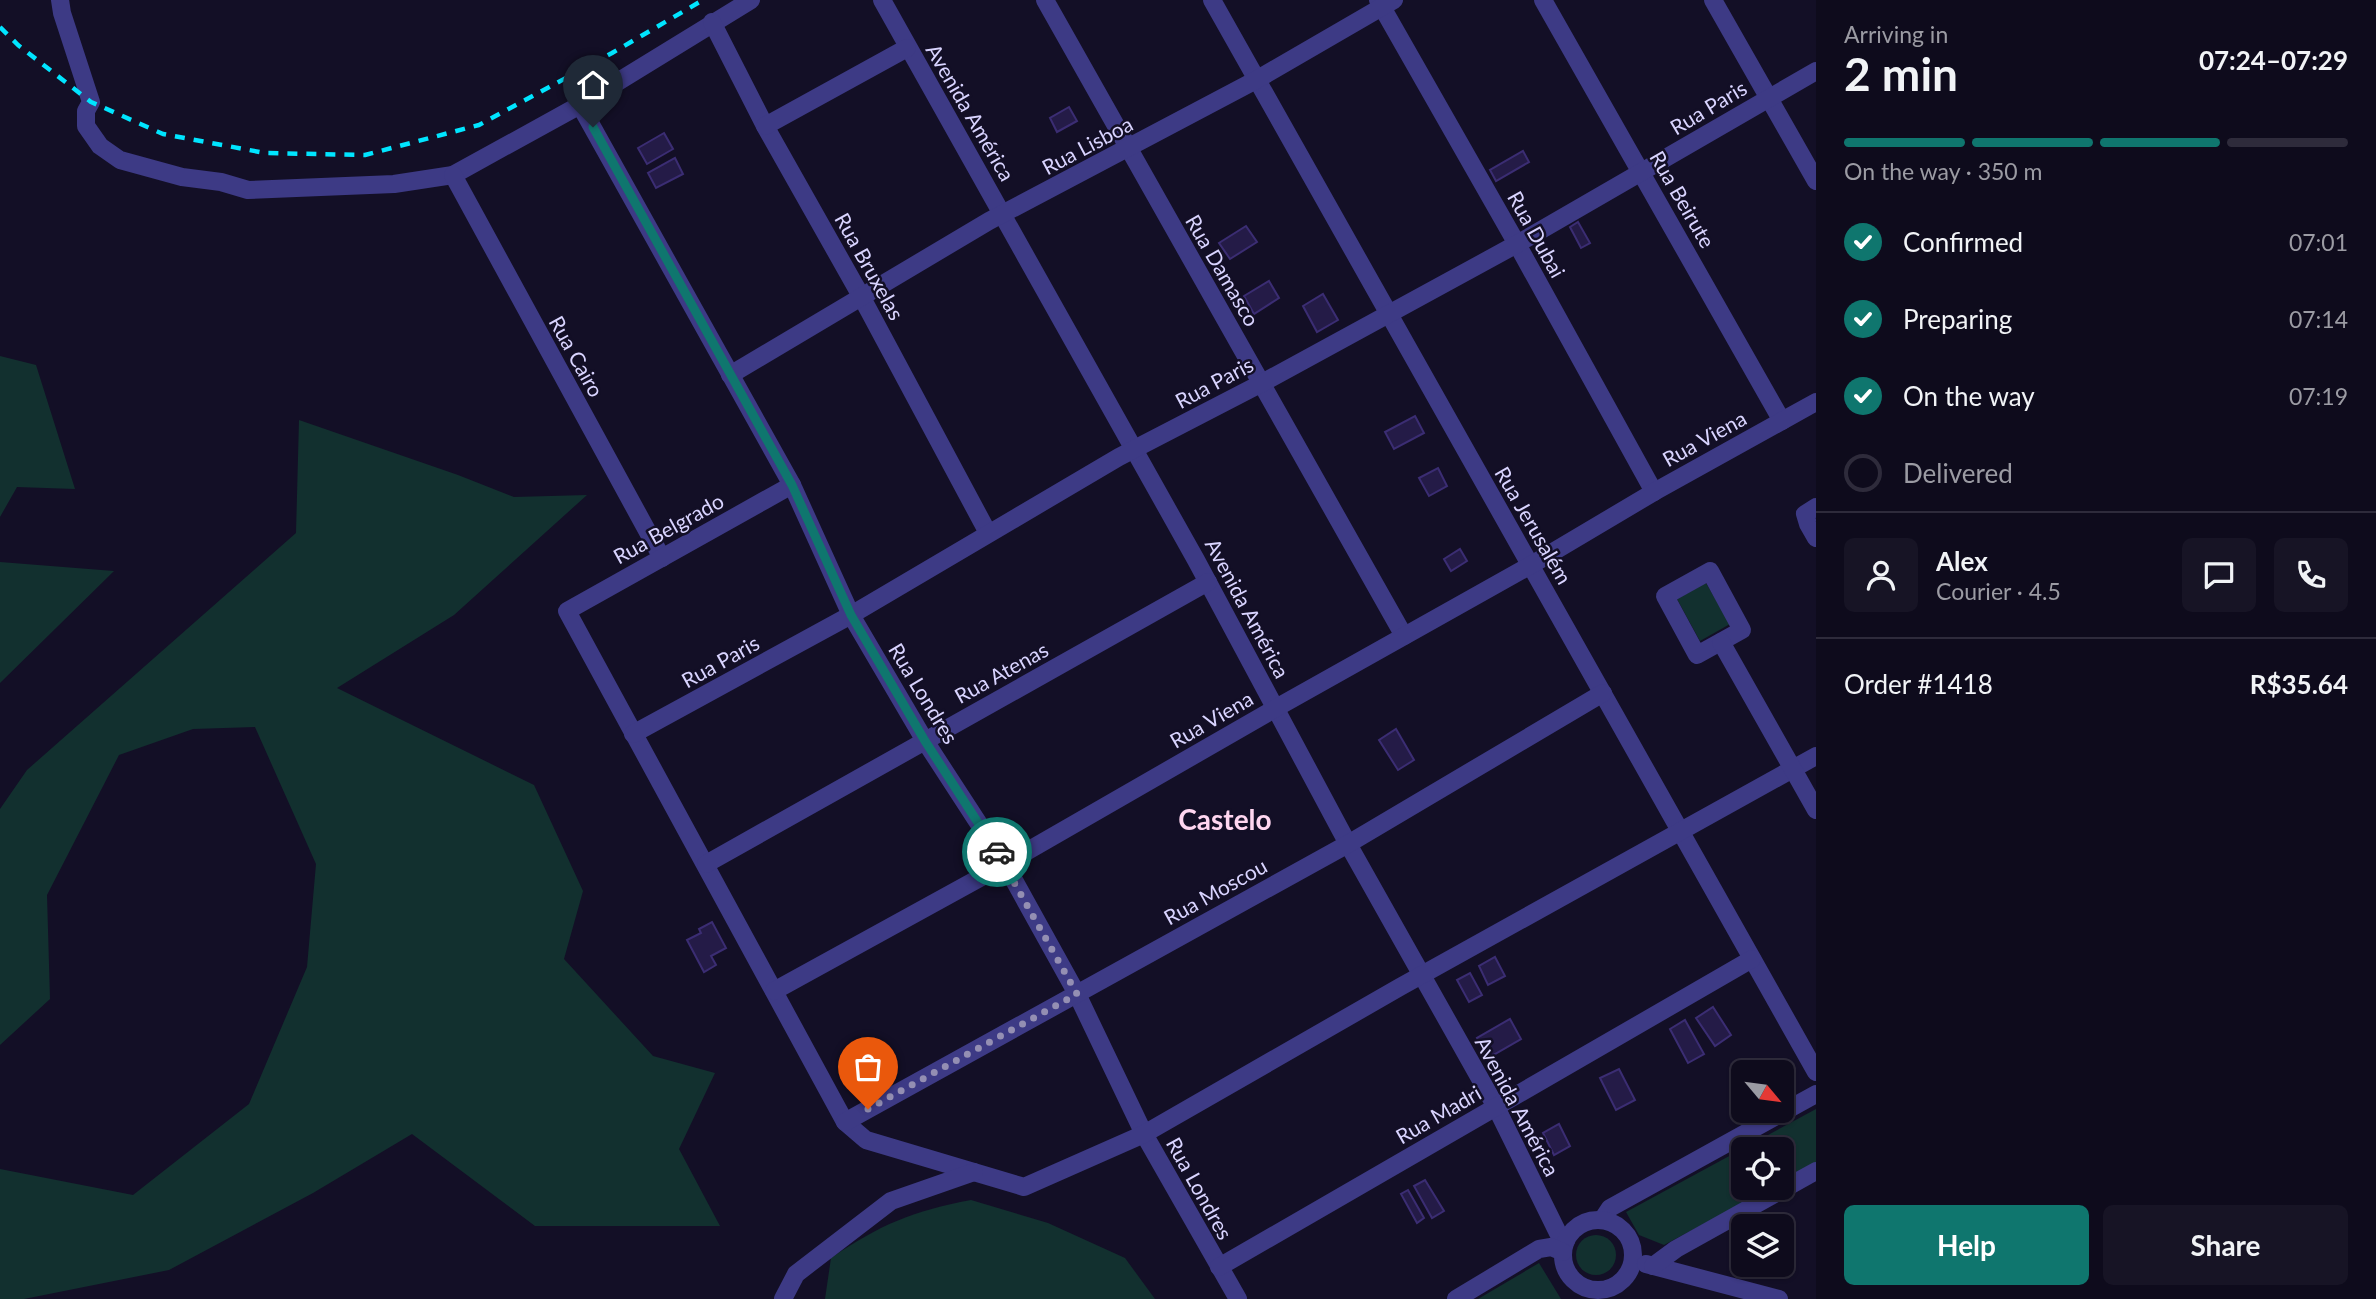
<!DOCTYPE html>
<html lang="en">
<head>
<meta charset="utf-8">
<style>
  :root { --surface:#0e0b1c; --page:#171425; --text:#f1f3f6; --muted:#9b9ba3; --line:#2e2b3b; --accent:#0f766e }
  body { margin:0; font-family:Lato,sans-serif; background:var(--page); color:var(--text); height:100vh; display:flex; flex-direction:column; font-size:26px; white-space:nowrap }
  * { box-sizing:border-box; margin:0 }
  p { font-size:23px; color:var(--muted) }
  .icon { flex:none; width:38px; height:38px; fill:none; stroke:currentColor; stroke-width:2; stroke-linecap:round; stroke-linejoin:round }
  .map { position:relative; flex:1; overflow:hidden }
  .details { display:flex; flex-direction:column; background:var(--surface); width:560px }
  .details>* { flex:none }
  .needle { width:46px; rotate:119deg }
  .tools { position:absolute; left:1731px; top:1060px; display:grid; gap:14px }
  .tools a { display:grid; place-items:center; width:63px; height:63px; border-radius:10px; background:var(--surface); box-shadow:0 2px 5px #0004,0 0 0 2px var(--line); font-size:35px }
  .pin { position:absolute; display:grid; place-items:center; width:60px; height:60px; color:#fff; margin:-72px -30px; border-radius:50% 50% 50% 0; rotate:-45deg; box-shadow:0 0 7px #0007 }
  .pin .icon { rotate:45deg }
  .courier { position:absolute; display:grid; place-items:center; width:70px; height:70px; margin:-35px; border:5px solid #0f766e; border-radius:50%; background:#fff; color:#222; box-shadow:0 2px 9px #0007 }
  .head em { font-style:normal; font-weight:700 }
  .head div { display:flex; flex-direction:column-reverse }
  .head { display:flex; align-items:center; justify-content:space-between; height:119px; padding:0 28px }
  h1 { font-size:46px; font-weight:700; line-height:52px }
  .bar { display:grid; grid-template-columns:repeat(4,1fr); gap:10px 7px; align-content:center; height:84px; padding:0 28px }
  .bar i { height:9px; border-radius:5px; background:var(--line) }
  .bar .current { background:var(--accent) }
  .bar p { grid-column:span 4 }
  .line { display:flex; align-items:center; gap:18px; padding:0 28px; border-top:2px solid var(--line) }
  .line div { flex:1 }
  .round { display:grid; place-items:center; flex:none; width:74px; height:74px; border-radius:10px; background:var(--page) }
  ol { padding:0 28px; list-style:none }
  li { display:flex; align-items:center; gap:21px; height:77px }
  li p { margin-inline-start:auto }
  li .icon { padding:7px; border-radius:50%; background:var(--accent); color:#fff; stroke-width:4 }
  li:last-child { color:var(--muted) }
  li i { width:38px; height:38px; border:4px solid var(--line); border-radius:50% }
  .action { display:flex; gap:14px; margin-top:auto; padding:14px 28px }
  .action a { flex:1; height:80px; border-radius:10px; background:var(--accent); color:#fff; font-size:28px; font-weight:700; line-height:80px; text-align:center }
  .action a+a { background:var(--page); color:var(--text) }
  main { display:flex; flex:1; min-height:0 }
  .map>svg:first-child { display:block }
  .green { fill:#12302f }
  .building { fill:#241b47; stroke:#3b2d73; stroke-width:2 }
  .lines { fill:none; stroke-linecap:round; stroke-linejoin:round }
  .minor { stroke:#3d3a85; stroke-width:18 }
  .rail { stroke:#00e5ff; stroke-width:4.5; stroke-dasharray:10 9; stroke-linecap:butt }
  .done { stroke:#948fb3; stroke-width:7; stroke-dasharray:0 12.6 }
  .route { stroke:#0f766e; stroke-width:9 }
  .labels { text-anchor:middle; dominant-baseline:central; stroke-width:5; stroke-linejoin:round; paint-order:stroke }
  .street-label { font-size:21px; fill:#d9d4ff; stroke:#130f26 }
  .district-label { font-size:28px; font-weight:bold; fill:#ffd6f0; stroke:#130f26 }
</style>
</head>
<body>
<main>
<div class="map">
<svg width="1816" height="1299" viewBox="0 0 1816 1299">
  <rect width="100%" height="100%" fill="#130f26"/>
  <g class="green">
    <path d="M0,356L36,365L75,489L17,487L0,517Z"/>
    <path d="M299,420L458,475L514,497L587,495L454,615L337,688L534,785L583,891L564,959L653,1056L715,1073L679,1149L720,1226H535L412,1134L313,1193L169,1270L24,1299H0V1169L133,1195L249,1104L307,967L316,864L255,727L193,729L119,755L47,895L50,999L0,1045V809L27,770L296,533Z"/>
    <path d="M0,562L114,571L0,683Z"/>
    <path d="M1706,583L1730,624L1700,641L1677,599Z"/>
    <path d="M1816,1109V1165L1782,1183V1150H1743V1188H1771L1664,1245L1639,1235L1626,1212Z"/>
    <path d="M971,1200L1048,1223L1125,1258L1155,1299H825L831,1258C881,1224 913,1211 971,1200Z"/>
    <circle cx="1596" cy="1255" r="20"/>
    <path d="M1539,1263L1561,1299H1478Z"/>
  </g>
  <g class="building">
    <path d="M1069,107L1077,121L1057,132L1050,118Z"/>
    <path d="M664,133L673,149L647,164L638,148Z"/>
    <path d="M1523,151L1529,162L1496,181L1490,170Z"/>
    <path d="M675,158L683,174L656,188L648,173Z"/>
    <path d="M1578,222L1590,243L1581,248L1570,227Z"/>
    <path d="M1246,226L1257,242L1230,259L1219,243Z"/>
    <path d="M1269,281L1279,298L1254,314L1244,296Z"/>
    <path d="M1323,294L1338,320L1317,332L1303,306Z"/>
    <path d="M1415,416L1424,433L1394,449L1385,432Z"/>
    <path d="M1438,468L1447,486L1429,496L1419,478Z"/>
    <path d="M1460,549L1467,561L1451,571L1444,559Z"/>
    <path d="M1396,729L1414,760L1398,770L1379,740Z"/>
    <path d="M712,922L726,948L711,956L716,965L704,972L687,940L701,933L699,929Z"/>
    <path d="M1495,957L1505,976L1488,985L1479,966Z"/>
    <path d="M1470,973L1482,995L1469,1002L1457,980Z"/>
    <path d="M1713,1007L1731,1035L1715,1046L1696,1018Z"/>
    <path d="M1510,1019L1521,1039L1488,1058L1477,1038Z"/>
    <path d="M1685,1020L1704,1054L1688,1063L1670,1029Z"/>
    <path d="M1619,1069L1635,1100L1616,1110L1600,1078Z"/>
    <path d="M1559,1124L1570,1146L1554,1155L1543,1133Z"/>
    <path d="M1425,1180L1444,1211L1432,1218L1414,1186Z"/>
    <path d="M1408,1190L1424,1218L1417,1223L1401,1194Z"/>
  </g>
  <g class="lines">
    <g class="minor">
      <path d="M60,0L62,13L91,102L86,111V126L100,146L120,160L182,177L221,182L248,190L394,184L453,175L580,105L751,0"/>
      <path d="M882,0L1196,560L1348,844L1496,1107L1558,1233L1566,1241"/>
      <path d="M1045,0L1404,636"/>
      <path d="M1212,0L1816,1072"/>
      <path d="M1378,0L1517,244L1654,492"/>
      <path d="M1543,0L1782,421"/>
      <path d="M1713,0L1816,181"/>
      <path d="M712,22L765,126L861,296L988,533"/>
      <path d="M580,105L792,485L851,615L925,741L1005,864L1077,994L1144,1134L1238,1299"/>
      <path d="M765,126L907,48"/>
      <path d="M453,175L662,558"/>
      <path d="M730,375L989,221L1256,80L1394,0"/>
      <path d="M792,485L567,611L845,1122L866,1140L1024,1187L1144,1134L1400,987L1816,756"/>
      <path d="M1816,507L1805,514L1808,524L1816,538"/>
      <path d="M1710,571L1742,630L1697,655L1665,596Z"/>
      <path d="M1721,642L1816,810"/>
      <path d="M633,734L851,615L1119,457L1262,383L1517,244L1816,71"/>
      <path d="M706,864L1208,582"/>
      <path d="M774,991L1005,864L1276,708L1531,565L1654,492L1816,402"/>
      <path d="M845,1122L1348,844L1603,693"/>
      <path d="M1602,1220L1610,1208L1816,1094"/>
      <circle cx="1598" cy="1255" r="35"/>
      <path d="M1646,1264L1779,1299"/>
      <path d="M1653,1266L1676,1249L1816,1171"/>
      <path d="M1219,1267L1752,959"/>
      <path d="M783,1299L796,1274L891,1201L974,1172"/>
      <path d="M1456,1299L1539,1249L1551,1247L1563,1252"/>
    </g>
    <path class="rail" d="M0,27L18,45L91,102L163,134L265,153L365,155L479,125L612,53L703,0"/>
  </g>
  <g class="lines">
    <path class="done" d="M868,1109L1077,994L997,852"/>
    <path class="route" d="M593,127L792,485L851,615L925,741L997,852"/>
  </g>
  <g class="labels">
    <g class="street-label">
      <text transform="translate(1708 107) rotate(-31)">Rua Paris</text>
      <text transform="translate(971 112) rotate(60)">Avenida América</text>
      <text transform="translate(1087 145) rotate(-28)">Rua Lisboa</text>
      <text transform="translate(1683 199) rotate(60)">Rua Beirute</text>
      <text transform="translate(1537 234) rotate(61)">Rua Dubai</text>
      <text transform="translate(870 266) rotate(61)">Rua Bruxelas</text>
      <text transform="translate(1223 270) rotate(60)">Rua Damasco</text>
      <text transform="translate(577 356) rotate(61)">Rua Cairo</text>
      <text transform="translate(1214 382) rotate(-28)">Rua Paris</text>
      <text transform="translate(1704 438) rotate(-29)">Rua Viena</text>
      <text transform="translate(1534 525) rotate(60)">Rua Jerusalém</text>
      <text transform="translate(668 528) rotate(-29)">Rua Belgrado</text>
      <text transform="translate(1248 608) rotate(62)">Avenida América</text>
      <text transform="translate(720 661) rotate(-29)">Rua Paris</text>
      <text transform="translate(1001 672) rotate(-29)">Rua Atenas</text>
      <text transform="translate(924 693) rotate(59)">Rua Londres</text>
      <text transform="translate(1211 719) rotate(-30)">Rua Viena</text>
      <text transform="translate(1215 891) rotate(-29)">Rua Moscou</text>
      <text transform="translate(1518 1106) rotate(62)">Avenida América</text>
      <text transform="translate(1438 1114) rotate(-30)">Rua Madri</text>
      <text transform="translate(1200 1188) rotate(61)">Rua Londres</text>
    </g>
    <g class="district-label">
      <text x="1225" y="819">Castelo</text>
    </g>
  </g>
</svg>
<div class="tools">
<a><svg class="needle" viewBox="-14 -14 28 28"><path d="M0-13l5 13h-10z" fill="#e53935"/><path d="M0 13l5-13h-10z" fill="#9b9ba3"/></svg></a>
<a><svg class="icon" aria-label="locate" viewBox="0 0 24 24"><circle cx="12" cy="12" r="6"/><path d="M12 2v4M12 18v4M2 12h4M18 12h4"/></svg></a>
<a><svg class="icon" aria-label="layers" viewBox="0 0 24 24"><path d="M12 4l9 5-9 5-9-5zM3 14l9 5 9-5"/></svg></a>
</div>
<div class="pin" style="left:868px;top:1109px;background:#ea580c"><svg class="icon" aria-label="bag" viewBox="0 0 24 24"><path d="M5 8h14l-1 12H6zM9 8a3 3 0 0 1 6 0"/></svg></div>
<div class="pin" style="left:593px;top:127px;background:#1f2937"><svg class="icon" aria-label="home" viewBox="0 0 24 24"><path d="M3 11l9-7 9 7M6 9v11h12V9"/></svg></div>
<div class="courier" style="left:997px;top:852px"><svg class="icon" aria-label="car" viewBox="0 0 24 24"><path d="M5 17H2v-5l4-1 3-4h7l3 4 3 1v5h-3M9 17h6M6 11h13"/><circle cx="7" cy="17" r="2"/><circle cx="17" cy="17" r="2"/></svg></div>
</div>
<section class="details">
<div class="head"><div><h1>2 min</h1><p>Arriving in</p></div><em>07:24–07:29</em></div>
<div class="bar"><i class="current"></i><i class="current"></i><i class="current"></i><i></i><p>On the way · 350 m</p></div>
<ol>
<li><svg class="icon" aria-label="check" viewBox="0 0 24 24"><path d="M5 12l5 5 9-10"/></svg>Confirmed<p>07:01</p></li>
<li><svg class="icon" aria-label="check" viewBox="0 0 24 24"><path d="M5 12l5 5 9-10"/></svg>Preparing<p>07:14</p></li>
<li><svg class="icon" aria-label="check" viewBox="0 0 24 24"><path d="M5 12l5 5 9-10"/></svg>On the way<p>07:19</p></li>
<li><i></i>Delivered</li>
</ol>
<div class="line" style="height:126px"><a class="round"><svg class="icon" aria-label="person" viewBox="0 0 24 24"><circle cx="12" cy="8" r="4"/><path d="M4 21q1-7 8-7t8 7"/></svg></a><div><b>Alex</b><p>Courier · 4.5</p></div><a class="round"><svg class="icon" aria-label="chat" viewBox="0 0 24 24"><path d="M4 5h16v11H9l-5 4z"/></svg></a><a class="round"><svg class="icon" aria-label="phone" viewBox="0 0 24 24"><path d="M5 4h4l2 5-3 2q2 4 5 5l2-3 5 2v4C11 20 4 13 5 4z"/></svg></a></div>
<div class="line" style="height:91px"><div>Order #1418</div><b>R$35.64</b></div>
<div class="action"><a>Help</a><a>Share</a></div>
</section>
</main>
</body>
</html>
